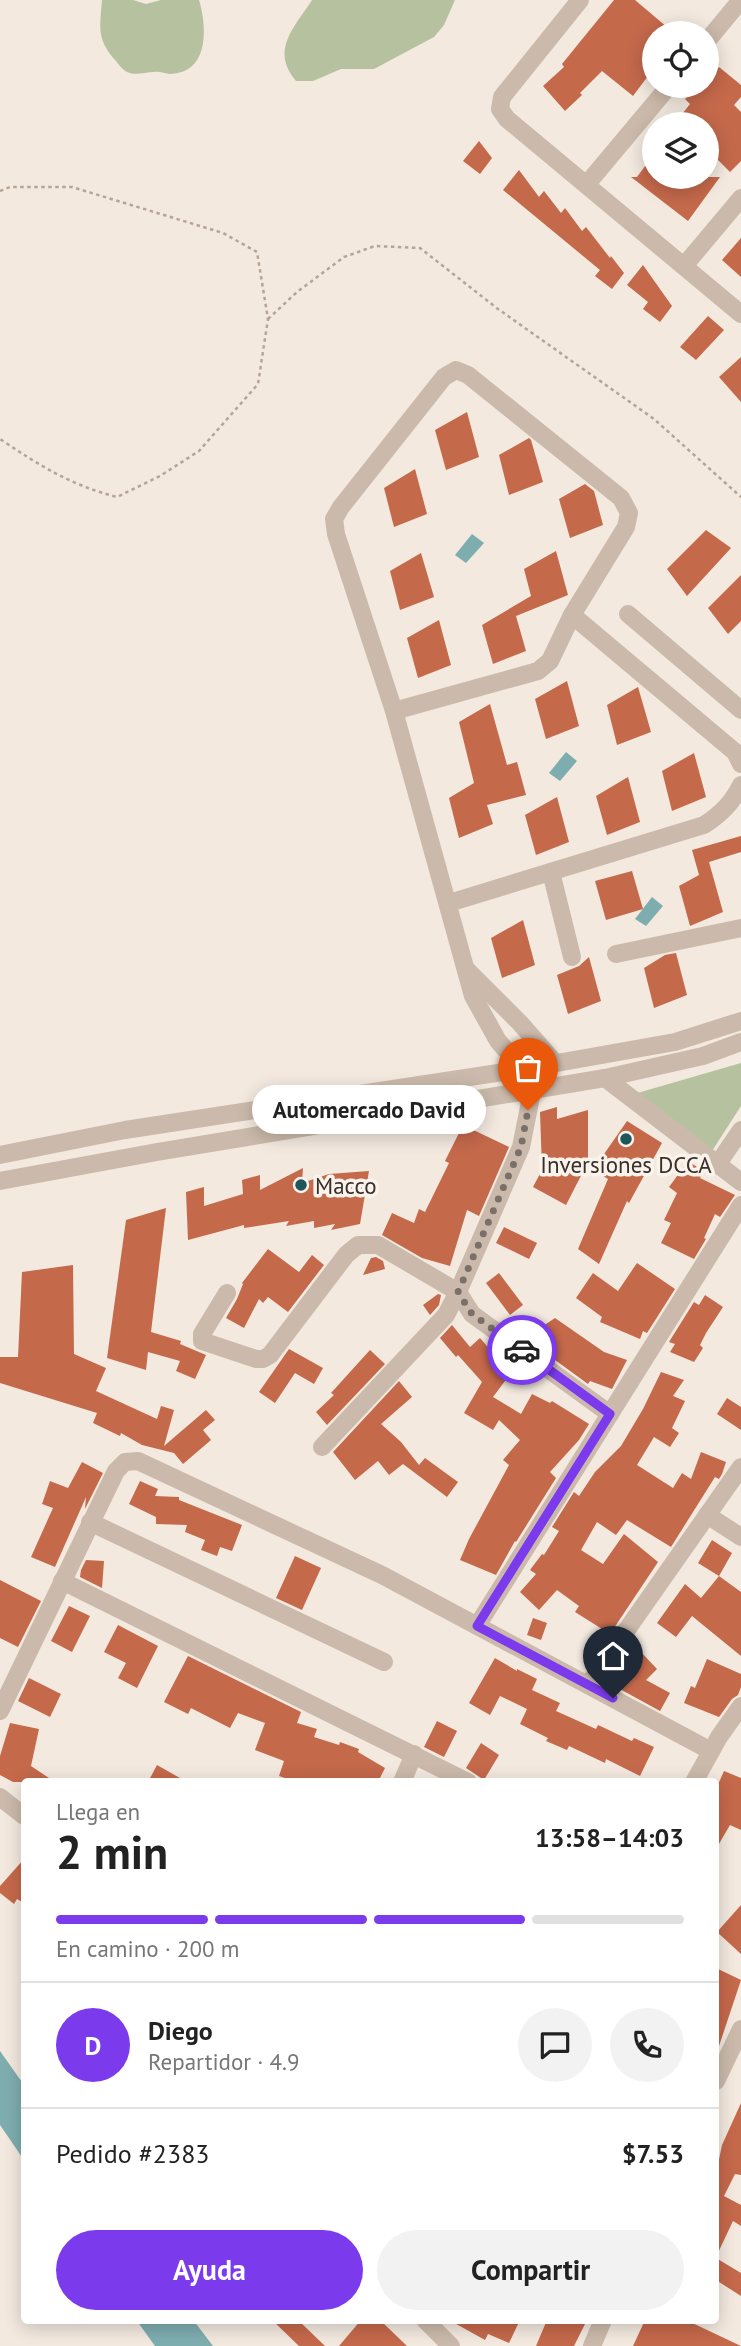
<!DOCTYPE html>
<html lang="es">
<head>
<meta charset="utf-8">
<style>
  :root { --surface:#fff; --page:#f2f2f2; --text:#222; --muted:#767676; --line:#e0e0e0; --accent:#7c3aed }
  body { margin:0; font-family:"PT Sans",sans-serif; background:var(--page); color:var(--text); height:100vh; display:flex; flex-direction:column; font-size:26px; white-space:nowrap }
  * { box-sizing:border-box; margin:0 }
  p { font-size:23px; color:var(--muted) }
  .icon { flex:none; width:38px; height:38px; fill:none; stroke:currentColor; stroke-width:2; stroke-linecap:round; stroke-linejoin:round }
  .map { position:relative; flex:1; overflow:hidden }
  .side { position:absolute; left:21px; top:1778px; width:698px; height:546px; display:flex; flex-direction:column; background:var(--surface); border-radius:7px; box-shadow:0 4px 18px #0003 }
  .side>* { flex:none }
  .tools { position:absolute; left:642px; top:21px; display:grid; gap:14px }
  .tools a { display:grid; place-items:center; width:77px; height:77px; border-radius:50%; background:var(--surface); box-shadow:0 4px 18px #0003; font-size:35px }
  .pin { position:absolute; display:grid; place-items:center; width:60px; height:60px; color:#fff; margin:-72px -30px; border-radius:50% 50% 50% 0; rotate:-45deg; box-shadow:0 0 7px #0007 }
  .pin .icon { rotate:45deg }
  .courier { position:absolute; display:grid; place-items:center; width:70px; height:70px; margin:-35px; border:5px solid #7c3aed; border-radius:50%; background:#fff; color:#222; box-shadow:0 2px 9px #0007 }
  .bubble { position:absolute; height:49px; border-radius:24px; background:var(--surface); box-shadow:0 4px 18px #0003; font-size:23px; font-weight:800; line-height:49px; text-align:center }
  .headline em { font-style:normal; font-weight:800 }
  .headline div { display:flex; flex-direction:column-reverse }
  .headline { display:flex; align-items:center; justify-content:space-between; height:119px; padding:0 35px }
  h1 { font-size:46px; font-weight:800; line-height:52px }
  .bar { display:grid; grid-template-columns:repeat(4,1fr); gap:10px 7px; align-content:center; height:84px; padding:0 35px }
  .bar i { height:9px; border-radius:5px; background:var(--line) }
  .bar .current { background:var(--accent) }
  .bar p { grid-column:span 4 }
  .line { display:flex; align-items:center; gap:18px; padding:0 35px; border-top:2px solid var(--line) }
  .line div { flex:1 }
  .round { display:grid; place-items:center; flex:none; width:74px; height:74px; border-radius:37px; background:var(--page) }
  .primary-button { display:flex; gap:14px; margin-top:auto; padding:14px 35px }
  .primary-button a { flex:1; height:80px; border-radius:42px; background:var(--accent); color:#fff; font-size:28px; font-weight:800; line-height:80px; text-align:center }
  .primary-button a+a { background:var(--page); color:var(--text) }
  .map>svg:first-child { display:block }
  .green { fill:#b6c29f }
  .water { fill:#7eadb0 }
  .building { fill:#c5694b }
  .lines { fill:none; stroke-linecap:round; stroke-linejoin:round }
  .path { stroke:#b7a495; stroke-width:2.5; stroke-dasharray:3.5 3.5; stroke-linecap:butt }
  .minor { stroke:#cbbaab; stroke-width:18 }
  .done { stroke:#7a7069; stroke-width:7; stroke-dasharray:0 12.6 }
  .route { stroke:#7c3aed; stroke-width:9 }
  .poi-dot { fill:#1f565a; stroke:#faf3ec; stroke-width:2.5 }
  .labels { text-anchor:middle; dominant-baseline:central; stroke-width:7; stroke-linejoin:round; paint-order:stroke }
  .poi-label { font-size:23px; fill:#392f2a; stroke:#faf3ec }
</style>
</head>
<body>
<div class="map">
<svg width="741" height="2346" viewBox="0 0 741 2346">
  <rect width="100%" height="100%" fill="#f3e9df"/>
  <g class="green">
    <path d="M102,0H133L146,4L161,0H199C207,26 210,73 170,74C165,74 160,71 154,72C145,72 136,76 127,72C123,70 119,65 116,61C96,39 100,27 102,0Z"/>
    <path d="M312,0H455L444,25L434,37L374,69H341L313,81H296C270,50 294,28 312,0Z"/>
    <path d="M741,1063V1106L712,1151L634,1094Z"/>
  </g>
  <g class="water">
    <path d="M472,534L484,543L466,563L455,555Z"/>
    <path d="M566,752L577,761L560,781L549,773Z"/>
    <path d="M652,897L663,906L646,926L635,919Z"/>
    <path d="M0,2051L24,2085V2160L0,2125Z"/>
    <path d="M137,2321H194L213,2346H155Z"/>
  </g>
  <g class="building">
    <path d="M614,0H635L674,33H654V68L633,96L602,71L580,93L582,95L565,111L543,86L564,67L562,64Z"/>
    <path d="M719,67L741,85V97L734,105L741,112V161L730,172L707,149V124H687L679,118L690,104L685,99L698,86L701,89L707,86V82Z"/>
    <path d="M479,141L492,158L480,174L463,161Z"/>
    <path d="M654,154V177H720L688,221L631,177H637Z"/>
    <path d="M519,170L539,197L544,191L561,213L565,208L582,231L586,227L610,258L611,256L624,273L612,289L595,276L600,270L503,190Z"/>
    <path d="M741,238V277L722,260Z"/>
    <path d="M643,265L672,306L660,322L643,309L648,302L627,285Z"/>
    <path d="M708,316L724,330L696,360L680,347Z"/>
    <path d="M741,357V402L719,377Z"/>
    <path d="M467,412L479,457L446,470L435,430Z"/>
    <path d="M529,438L531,440L543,482L509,495L499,455Z"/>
    <path d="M415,469L427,514L394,527L384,488Z"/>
    <path d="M585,484L594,491L603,525L570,538L559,499Z"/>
    <path d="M706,530L731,548L687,596L667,569Z"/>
    <path d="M556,551L568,595L516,616L526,651L493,664L482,625L531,596L524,569Z"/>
    <path d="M421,553L434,597L400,610L390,571Z"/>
    <path d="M741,575V621L728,634L708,608Z"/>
    <path d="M439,620L451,665L418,678L407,638Z"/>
    <path d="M567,681L579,726L546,739L535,699Z"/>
    <path d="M638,687L651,732L617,745L607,705Z"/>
    <path d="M490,704L507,765L517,762L526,795L487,805L493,824L459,838L449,798L474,783L459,722Z"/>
    <path d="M694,753L706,797L672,811L662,771Z"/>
    <path d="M628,777L640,822L607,835L596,796Z"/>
    <path d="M557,797L569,842L536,855L525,815Z"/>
    <path d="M741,836V852L709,862L723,912L690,926L679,886L699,875L692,850Z"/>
    <path d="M632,871L643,909L606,920L595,881Z"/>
    <path d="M523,920L535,965L502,978L491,938Z"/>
    <path d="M676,953L687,995L654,1008L644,968L665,955Z"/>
    <path d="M589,957L601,1001L568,1014L557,975L579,966Z"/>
    <path d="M557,1107V1119L588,1110V1162L566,1205L533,1187L542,1170L540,1112Z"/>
    <path d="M627,1121L662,1143L629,1203L627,1201L599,1264L578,1249L608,1179L593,1170Z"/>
    <path d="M463,1125L509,1147L479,1216L467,1210L450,1266L422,1258L382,1235L392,1213L414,1223L419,1209L425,1212L449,1163L445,1161Z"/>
    <path d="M688,1161L703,1171L700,1178L735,1195L720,1217L715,1214L704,1238L706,1239L694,1259L661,1243L671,1223L664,1220L677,1193L669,1187Z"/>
    <path d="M303,1168L302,1183L329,1174L369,1171L360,1224L331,1230L335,1224L314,1228V1221L286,1226L289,1221L244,1228V1225L188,1240L186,1192L204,1187V1206L243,1194L242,1180L260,1175V1190Z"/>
    <path d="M166,1208L151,1332L181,1341L180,1344L206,1355L195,1379L176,1371L180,1361L148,1352L146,1370L107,1358L126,1220Z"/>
    <path d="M504,1227L537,1243L529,1259L496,1243Z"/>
    <path d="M268,1249L299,1272L312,1255L324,1265L288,1312L268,1297L263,1303L259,1299L244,1328L226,1318L237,1299L243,1284L242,1283Z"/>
    <path d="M376,1257L383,1261L385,1269L363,1275L371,1258Z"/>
    <path d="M637,1263L675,1289L647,1333L643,1331L640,1339L600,1322L602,1317L576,1298L593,1273L618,1291Z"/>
    <path d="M73,1265L74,1354L106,1368L96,1391L157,1419L161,1406L174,1410L164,1446L206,1410L215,1420L203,1430L211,1440L183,1464L174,1453L142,1445L121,1433L120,1436L93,1423L97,1413L0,1383V1357H18L22,1272Z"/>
    <path d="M499,1273L523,1305L510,1315L486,1283Z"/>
    <path d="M438,1294L441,1295L439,1305L430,1315L423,1305Z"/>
    <path d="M705,1295L723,1307L706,1333L700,1345L703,1348L694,1362L670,1352L675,1344L669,1342L694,1302L699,1305Z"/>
    <path d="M555,1318L604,1352L627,1360L612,1389L590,1381L588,1384L525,1338Z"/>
    <path d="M452,1325L470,1347L480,1338L493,1353L489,1356L511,1373L493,1397L521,1414L532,1394L550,1403L552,1401L589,1424L579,1440L550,1472L556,1478L516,1542L515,1541L496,1575L460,1560L469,1539L509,1465L503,1460L520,1440L499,1420L493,1430L464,1413L482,1382L458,1355L456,1357L440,1338Z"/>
    <path d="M289,1349L323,1368L314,1384L295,1373L275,1403L259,1392Z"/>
    <path d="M370,1350L385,1364L327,1425L316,1412L334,1395L331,1393Z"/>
    <path d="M661,1372L684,1380L673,1396L685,1401L672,1428L679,1433L670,1447L654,1437L637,1465L673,1488L682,1473L691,1479L701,1452L726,1462L722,1474L719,1479L715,1477L671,1547L627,1520L616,1535L597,1522L581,1550L603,1564L624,1534L658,1562L610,1634L575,1612L579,1606L557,1590L539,1610L520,1592L536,1574L530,1570L542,1554L544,1555L559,1531L552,1527L574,1492L579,1496L595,1472L621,1446L643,1409Z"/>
    <path d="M399,1381L412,1397L381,1424L401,1442L419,1465L425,1458L458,1482L447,1497L403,1464L389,1475L378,1461L355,1480L333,1452Z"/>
    <path d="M727,1398L741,1407V1430L717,1414Z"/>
    <path d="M82,1462L103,1473L85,1509L86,1497L55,1567L31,1557L53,1508L42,1504L50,1481L68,1488Z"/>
    <path d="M140,1481L158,1489L155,1496L179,1497V1500L242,1525L232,1551L220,1547L217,1556L201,1550L205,1540L185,1532L187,1525L156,1524V1517L129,1504Z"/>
    <path d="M712,1540L732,1553L719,1576L741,1592V1656L692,1616L676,1637L657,1623L685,1584L701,1598L719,1576L698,1563Z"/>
    <path d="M295,1556L321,1568L302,1610L276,1598Z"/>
    <path d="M86,1560L104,1561L102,1588L80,1577L81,1570Z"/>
    <path d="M0,1580L41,1601L18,1647L0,1638Z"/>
    <path d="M69,1606L90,1616L72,1652L51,1641Z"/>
    <path d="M533,1618L547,1623L541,1640L527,1635Z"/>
    <path d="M118,1625L158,1646L137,1688L118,1678L126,1663L104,1652Z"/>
    <path d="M640,1651L657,1669L646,1680L670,1693L660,1711L618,1688L628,1671L623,1667Z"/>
    <path d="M188,1656L301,1712L297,1723L317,1729L314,1737L339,1745L340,1742L359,1749L358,1752L385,1768L378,1782H296L279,1776L284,1761L255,1750L265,1723L238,1713L230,1728L191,1708L188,1714L164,1702Z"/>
    <path d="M495,1658L517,1671V1669L537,1679L532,1690L560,1703L556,1711L596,1729L598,1725L632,1741L634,1738L654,1747L640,1776L606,1759L605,1763L569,1746L567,1750L546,1741L548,1738L520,1724L527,1709L500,1696L490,1715L469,1703Z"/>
    <path d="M707,1659L741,1674V1687L738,1695L732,1699L719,1717L684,1703L691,1686L695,1688Z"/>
    <path d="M29,1678L61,1694L50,1717L18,1701Z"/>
    <path d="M437,1721L457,1731L444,1757L424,1747Z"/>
    <path d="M10,1723L39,1729L31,1766L55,1782H13L0,1775V1756Z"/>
    <path d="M481,1743L499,1755L484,1780L466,1768Z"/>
    <path d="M157,1765L187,1782H148Z"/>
    <path d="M724,1771L741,1778V1830L730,1825L716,1849V1789Z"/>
    <path d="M24,1859V1903L17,1899L14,1904L0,1893V1886Z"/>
    <path d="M741,1905V1954L717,1932Z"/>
    <path d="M716,1968L741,1980L719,2046H716Z"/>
    <path d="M741,2103V2175L735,2174L724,2196L741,2205V2226L733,2221L716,2257V2174L722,2145Z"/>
    <path d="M716,2258L741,2273V2296L716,2280Z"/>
    <path d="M272,2320H298L325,2346H299Z"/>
    <path d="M361,2320H380L407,2346H339Z"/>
    <path d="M449,2320H520L509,2343L488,2334L485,2340Z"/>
    <path d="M547,2320H587L574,2346H536Z"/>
    <path d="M645,2320H686L741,2346H633Z"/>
  </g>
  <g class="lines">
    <g class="path">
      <path d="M0,191L10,187H72L223,233L257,252L268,319L258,384L199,451L160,476L117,497C70,485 39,465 0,439"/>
      <path d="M268,319L297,292L344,257L375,246L420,248L498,309L654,419L741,497"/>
    </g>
    <g class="minor">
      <path d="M580,0L502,97L500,109L507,119L741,314"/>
      <path d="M707,41L741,0"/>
      <path d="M587,184L669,86"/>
      <path d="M684,266L741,198"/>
      <path d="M628,614L741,710"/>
      <path d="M572,615L735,752L741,764"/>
      <path d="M394,711L538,671L550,661L572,615L626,527L629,513L621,498L468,375L456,370L444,377L341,507L334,519L336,534L394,711L473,996L498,1041L523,1069L532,1092L521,1147L458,1292L472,1314L610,1414"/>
      <path d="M551,872L572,957"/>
      <path d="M449,903L704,825C721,814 732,803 741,785"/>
      <path d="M616,954L741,928"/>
      <path d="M467,970L520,1023L555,1063"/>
      <path d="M605,1078L741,1182"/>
      <path d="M0,1155L125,1130L523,1069L675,1042L741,1021"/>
      <path d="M717,1165L741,1130"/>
      <path d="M0,1181L157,1152L605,1078L703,1056L741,1042"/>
      <path d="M227,1293L202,1334V1341L256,1359H263L270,1355L346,1255L358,1245H378L458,1292L446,1315L322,1447"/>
      <path d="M707,1515L741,1537"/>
      <path d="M90,1522L384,1662"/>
      <path d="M62,1581L468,1782"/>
      <path d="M477,1626L741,1205"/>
      <path d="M588,1685L741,1467"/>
      <path d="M0,1711L116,1471L125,1462L138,1461L382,1575L711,1751"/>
      <path d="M402,1782L414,1754"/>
      <path d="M694,1782L719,1737L741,1706"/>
      <path d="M0,1797L24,1816"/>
      <path d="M716,2081L741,2029"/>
      <path d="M425,2320L451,2346"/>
      <path d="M592,2346L603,2320"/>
    </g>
  </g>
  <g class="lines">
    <path class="done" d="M522,1350L472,1314L458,1292L521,1147L528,1110"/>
    <path class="route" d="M522,1350L610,1414L477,1626L613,1698"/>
  </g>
  <g class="poi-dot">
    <circle cx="626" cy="1139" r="7"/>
    <circle cx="301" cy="1185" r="7"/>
  </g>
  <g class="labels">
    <g class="poi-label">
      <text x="626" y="1164">Inversiones DCCA</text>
      <text x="315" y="1185" text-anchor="start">Macco</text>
    </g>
  </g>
</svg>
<div class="tools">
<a><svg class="icon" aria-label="locate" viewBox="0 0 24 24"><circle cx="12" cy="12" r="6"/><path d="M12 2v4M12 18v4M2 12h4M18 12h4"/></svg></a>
<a><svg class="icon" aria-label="layers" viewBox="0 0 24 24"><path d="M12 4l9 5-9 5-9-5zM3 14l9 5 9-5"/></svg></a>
</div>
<div class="pin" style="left:528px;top:1110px;background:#ea580c"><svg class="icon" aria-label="bag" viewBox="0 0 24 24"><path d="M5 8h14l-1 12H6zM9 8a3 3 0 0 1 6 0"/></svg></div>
<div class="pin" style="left:613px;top:1698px;background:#1f2937"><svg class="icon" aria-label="home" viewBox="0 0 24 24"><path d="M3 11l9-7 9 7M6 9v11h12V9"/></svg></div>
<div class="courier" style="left:522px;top:1350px"><svg class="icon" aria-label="car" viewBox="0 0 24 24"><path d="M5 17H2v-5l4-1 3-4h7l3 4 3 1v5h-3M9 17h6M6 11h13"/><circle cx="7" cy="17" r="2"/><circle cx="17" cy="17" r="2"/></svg></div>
<div class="bubble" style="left:252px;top:1085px;width:234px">Automercado David</div>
<section class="side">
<div class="headline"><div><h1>2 min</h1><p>Llega en</p></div><em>13:58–14:03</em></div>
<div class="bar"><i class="current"></i><i class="current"></i><i class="current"></i><i></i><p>En camino · 200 m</p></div>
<div class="line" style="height:126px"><b class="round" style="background:var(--accent);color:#fff">D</b><div><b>Diego</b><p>Repartidor · 4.9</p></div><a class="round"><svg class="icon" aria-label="chat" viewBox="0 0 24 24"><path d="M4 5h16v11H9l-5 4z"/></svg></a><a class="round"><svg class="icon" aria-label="phone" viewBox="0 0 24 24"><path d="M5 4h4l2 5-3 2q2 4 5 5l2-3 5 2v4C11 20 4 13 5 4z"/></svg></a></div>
<div class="line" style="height:91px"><div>Pedido #2383</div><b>$7.53</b></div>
<div class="primary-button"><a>Ayuda</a><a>Compartir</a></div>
</section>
</div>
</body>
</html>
